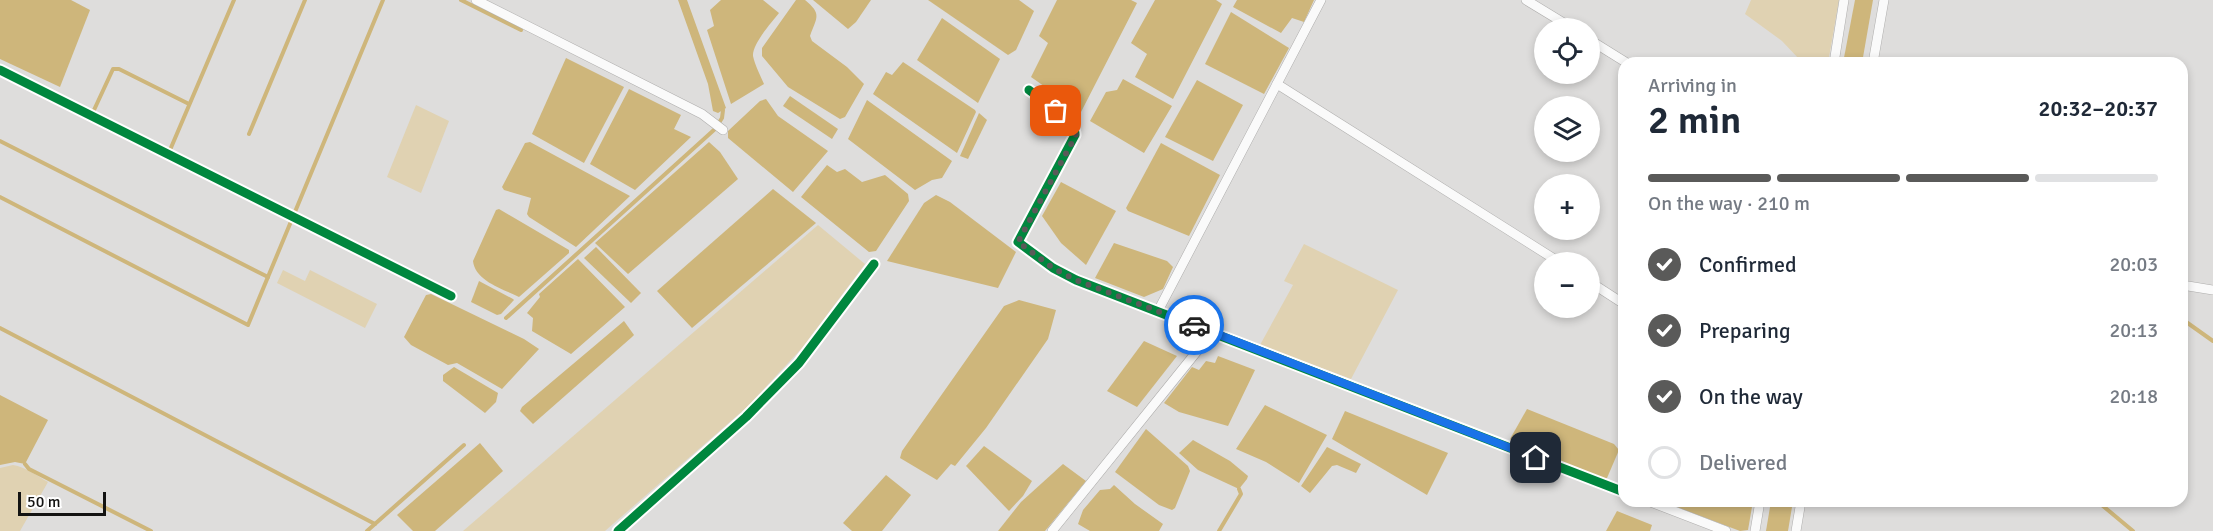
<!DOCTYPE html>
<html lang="en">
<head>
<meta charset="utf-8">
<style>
  :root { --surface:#fff; --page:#f6f6f7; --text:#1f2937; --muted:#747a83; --line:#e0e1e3; --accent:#5a5a59 }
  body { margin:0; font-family:Signika,sans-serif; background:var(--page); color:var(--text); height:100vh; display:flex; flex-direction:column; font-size:22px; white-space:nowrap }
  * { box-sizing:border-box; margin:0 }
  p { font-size:20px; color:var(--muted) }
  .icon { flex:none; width:33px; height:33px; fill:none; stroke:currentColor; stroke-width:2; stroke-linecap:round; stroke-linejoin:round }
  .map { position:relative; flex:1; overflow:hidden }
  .side { position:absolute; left:1618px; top:57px; width:570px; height:450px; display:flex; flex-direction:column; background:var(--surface); border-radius:18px; box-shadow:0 3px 9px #0003 }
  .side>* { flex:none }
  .controls { position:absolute; left:1534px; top:18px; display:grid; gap:12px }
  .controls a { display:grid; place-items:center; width:66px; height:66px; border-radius:50%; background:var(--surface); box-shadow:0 3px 9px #0003; font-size:30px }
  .scale { position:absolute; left:18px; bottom:15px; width:88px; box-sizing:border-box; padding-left:6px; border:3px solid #131312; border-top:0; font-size:16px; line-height:21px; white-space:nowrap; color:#131312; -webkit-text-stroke:4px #fff; paint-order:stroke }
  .pin { position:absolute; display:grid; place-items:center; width:51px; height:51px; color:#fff; margin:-26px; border-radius:12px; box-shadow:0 3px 9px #0006 }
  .courier { position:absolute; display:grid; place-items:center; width:60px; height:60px; margin:-30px; border:4px solid #1a73e8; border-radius:50%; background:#fff; color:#222; box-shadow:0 2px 8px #0007 }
  .head em { font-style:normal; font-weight:600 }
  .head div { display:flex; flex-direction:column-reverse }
  .head { display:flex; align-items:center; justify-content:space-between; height:102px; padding:0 30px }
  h1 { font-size:39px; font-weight:600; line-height:45px }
  .bar { display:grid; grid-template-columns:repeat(4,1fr); gap:9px 6px; align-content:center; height:72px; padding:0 30px }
  .bar i { height:8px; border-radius:4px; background:var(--line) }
  .bar .active { background:var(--accent) }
  .bar p { grid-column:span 4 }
  ol { padding:0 30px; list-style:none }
  li { display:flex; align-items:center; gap:18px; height:66px }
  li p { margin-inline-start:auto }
  li .icon { padding:6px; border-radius:50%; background:var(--accent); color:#fff; stroke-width:4 }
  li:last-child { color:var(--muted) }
  li i { width:33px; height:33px; border:3px solid var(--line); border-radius:50% }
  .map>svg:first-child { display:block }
  .green { fill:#e0d2b2 }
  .water { fill:#ceb67b }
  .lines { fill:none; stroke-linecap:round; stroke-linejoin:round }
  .stream { stroke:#ceb67b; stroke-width:4 }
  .minor-casing { stroke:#aeadac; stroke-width:10 }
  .minor { stroke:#fafafa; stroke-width:9 }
  .cycleway-casing { stroke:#fff; stroke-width:13 }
  .cycleway { stroke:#00873e; stroke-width:9 }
  .done { stroke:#5a5a59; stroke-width:6; stroke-dasharray:0 10.8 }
  .route { stroke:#1a73e8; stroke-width:8 }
</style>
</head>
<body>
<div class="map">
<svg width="2213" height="531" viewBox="0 0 2213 531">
  <rect width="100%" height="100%" fill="#dedddc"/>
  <g class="green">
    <path d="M1751,0H1839L1828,63H1807L1799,59L1782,41L1745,14Z"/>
    <path d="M416,105L449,121L421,193L387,177Z"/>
    <path d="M818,225L865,264L802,348L747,407L605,531H463Z"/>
    <path d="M1304,244L1398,290L1351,379L1260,345L1293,285L1284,281Z"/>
    <path d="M283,270L305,281L310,270L377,304L365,328L277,283Z"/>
    <path d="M13,465C26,467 37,476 48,482L20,531H0V468Z"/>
  </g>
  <g class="water">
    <path d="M0,0H71L90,10L60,87L0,59Z"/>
    <path d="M678,0H687L726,108L718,113L713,111L708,84Z"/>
    <path d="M721,0H763L779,13C772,22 752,44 753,56C755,65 760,75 764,84L731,104L707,30L714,26L710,10Z"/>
    <path d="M796,0H805C822,14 817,17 810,36L812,41L847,67L864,84L845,117L840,119L788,87L762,56V48Z"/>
    <path d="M813,0H871L856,22L848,29Z"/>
    <path d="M928,0H1019L1034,11L1016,50L1008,55Z"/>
    <path d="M1057,0H1131L1137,3L1081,112L1031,77L1048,43L1039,36Z"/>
    <path d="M1155,0H1216L1222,4L1173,99L1135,77L1147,54L1131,43Z"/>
    <path d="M1237,0H1314L1304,22L1292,18L1281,33L1233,7Z"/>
    <path d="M1855,0H1873L1862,63H1843Z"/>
    <path d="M1231,12L1289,48L1264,94L1205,64Z"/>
    <path d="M942,18L1000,59L978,103L917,60Z"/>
    <path d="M566,58L624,87L584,163L532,134Z"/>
    <path d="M903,62L975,110L976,112L957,153L873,94L886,72L892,75Z"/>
    <path d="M1123,79L1172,106L1144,153L1090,121L1106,92L1117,90Z"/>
    <path d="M1197,80L1243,105L1213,161L1165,137Z"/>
    <path d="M629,89L681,115L674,129L691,137L635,190L590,164Z"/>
    <path d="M790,96L838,129L832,139L783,106Z"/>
    <path d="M766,99L778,116L828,151L793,192L728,138V131L760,101Z"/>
    <path d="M867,100L952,161L942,178L932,180L915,190L848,139Z"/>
    <path d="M979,113L987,120L968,159L960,156Z"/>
    <path d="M530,142L630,196L576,247L529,217L527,214L531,198L504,190L502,187L525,143Z"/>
    <path d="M709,142L720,152L738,179L628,274L595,243Z"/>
    <path d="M1161,143L1220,175L1189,236L1128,211L1126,208Z"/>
    <path d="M827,165L837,172L845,169L862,182L885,175L908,194L909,201L876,251L869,252L801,197Z"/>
    <path d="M1061,182L1116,211L1086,265L1061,243L1042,216Z"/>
    <path d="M773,189L816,223L692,328L657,291Z"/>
    <path d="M936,195L950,202L1016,252L998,288L887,261L924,203Z"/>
    <path d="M499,209L569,250V253L519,297C503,289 475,281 473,261L496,210Z"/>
    <path d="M1114,243L1167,261L1173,267L1163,289L1144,297L1095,278Z"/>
    <path d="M596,247L641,293L631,303L584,258Z"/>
    <path d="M578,259L625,307L571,354L532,331L533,318L527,313L540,297L539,294Z"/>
    <path d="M479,281L513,299L514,300L501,314L497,315L471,302Z"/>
    <path d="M431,294L524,339L539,349L502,389L457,363L448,365L411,345L404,337L426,295Z"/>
    <path d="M1019,300L1056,310L1048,339L986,428L955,466L951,464L937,480L900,458L902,451L1004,306Z"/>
    <path d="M624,321L634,335L632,337L533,424L520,411L522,407Z"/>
    <path d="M1144,341L1177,356L1137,407L1107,391Z"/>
    <path d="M1218,356L1255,370L1228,426L1179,412L1164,403L1192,367L1199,370L1206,361L1215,363Z"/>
    <path d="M454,367L498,393L496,402L485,413L443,381V375Z"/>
    <path d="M0,395L48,420L25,464L15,462L0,465Z"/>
    <path d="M1265,405L1327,435L1299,483L1266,462L1236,449Z"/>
    <path d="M1527,409L1614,444L1619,450L1607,478L1605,479L1512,442L1510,439Z"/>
    <path d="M1345,411L1448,453L1427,495L1332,439Z"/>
    <path d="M1146,429L1188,466L1190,471L1175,508L1172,510L1159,505L1115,472Z"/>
    <path d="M1193,440L1230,461L1248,476L1247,479L1239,489L1198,470L1179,453Z"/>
    <path d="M480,443L503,471L435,531H413L397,515Z"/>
    <path d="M984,446L1032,481L1023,496L1009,511L966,466Z"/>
    <path d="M1327,447L1361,464L1356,473L1337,465L1332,466L1310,493L1301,486Z"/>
    <path d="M1063,464L1086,481L1045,531H998L1021,502Z"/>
    <path d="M886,475L911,495L882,531H852L843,523Z"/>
    <path d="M1114,485L1135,504L1163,524L1159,531H1090L1078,524L1083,510L1100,490L1110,489Z"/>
    <path d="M1661,501H1753L1748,530L1740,531Z"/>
    <path d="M1771,501H1793L1788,531H1766Z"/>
    <path d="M1617,511L1652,525L1650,531H1606Z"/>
  </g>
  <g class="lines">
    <g class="stream">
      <path d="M461,0L521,30"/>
      <path d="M94,110L113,69H119L189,104"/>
      <path d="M249,134L305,0"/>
      <path d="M0,141L268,277"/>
      <path d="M170,150L234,0"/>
      <path d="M0,197L248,325L383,0"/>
      <path d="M506,318L715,129L722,118L723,110"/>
      <path d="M2182,319L2213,341"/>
      <path d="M0,328L375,524"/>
      <path d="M25,464L29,469L151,531"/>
      <path d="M2097,501L2133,531"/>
      <path d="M367,531L464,445"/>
      <path d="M1219,531L1241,494L1239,489"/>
    </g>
    <g class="minor-casing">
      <g id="minor">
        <path d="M476,0L702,114L723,130"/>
        <path d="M1526,0L1572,28"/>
        <path d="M1590,40L1627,63"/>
        <path d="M1834,63L1844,0"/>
        <path d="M1873,63L1884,0"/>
        <path d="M0,70L451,296"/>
        <path d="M1277,84L1559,262"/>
        <path d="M1029,90C1041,99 1076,120 1075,135L1018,242L1053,268L1076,280L1624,492"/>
        <path d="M1590,282L1624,304"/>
        <path d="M2182,285L2213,290"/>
        <path d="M1158,311L1321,0"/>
        <path d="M1648,501L1726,531"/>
        <path d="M618,531L746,417L799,363L874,264"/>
        <path d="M1052,531L1198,350"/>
        <path d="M1755,531L1760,501"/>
        <path d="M1796,531L1801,501"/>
      </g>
    </g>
    <use href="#minor" class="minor"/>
    <g class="cycleway-casing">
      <g id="cycleway">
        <path d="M0,70L451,296"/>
        <path d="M1029,90C1041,99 1076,120 1075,135L1018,242L1053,268L1076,280L1624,492"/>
        <path d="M618,531L746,417L799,363L874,264"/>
      </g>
    </g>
    <use href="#cycleway" class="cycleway"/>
  </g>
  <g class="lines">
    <path class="done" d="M1056,111L1074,125L1076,135L1018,242L1053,268L1076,280L1194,325"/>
    <path class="route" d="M1194,325L1536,458"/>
  </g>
</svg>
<div class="controls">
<a><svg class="icon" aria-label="locate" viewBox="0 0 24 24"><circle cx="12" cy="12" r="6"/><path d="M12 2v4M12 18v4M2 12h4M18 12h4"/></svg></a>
<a><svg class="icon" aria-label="layers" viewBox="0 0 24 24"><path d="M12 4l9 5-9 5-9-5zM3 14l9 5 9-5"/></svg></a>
<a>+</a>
<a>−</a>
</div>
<div class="scale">50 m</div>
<div class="pin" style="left:1056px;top:111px;background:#ea580c"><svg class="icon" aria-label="bag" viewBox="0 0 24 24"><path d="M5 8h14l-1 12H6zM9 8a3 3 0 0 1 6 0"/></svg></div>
<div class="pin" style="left:1536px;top:458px;background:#1f2937"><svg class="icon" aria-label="home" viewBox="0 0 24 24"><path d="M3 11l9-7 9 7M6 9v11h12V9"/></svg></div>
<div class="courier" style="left:1194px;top:325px"><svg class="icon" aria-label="car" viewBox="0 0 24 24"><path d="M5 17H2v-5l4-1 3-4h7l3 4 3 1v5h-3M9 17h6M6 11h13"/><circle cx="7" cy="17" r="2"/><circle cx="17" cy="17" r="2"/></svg></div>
<section class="side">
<div class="head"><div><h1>2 min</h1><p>Arriving in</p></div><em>20:32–20:37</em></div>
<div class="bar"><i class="active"></i><i class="active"></i><i class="active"></i><i></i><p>On the way · 210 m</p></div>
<ol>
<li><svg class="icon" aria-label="check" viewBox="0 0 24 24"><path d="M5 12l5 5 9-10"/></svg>Confirmed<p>20:03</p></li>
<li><svg class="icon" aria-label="check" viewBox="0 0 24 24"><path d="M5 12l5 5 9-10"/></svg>Preparing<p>20:13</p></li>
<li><svg class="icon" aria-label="check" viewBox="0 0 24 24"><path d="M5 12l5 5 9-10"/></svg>On the way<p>20:18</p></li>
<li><i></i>Delivered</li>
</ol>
</section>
</div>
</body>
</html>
